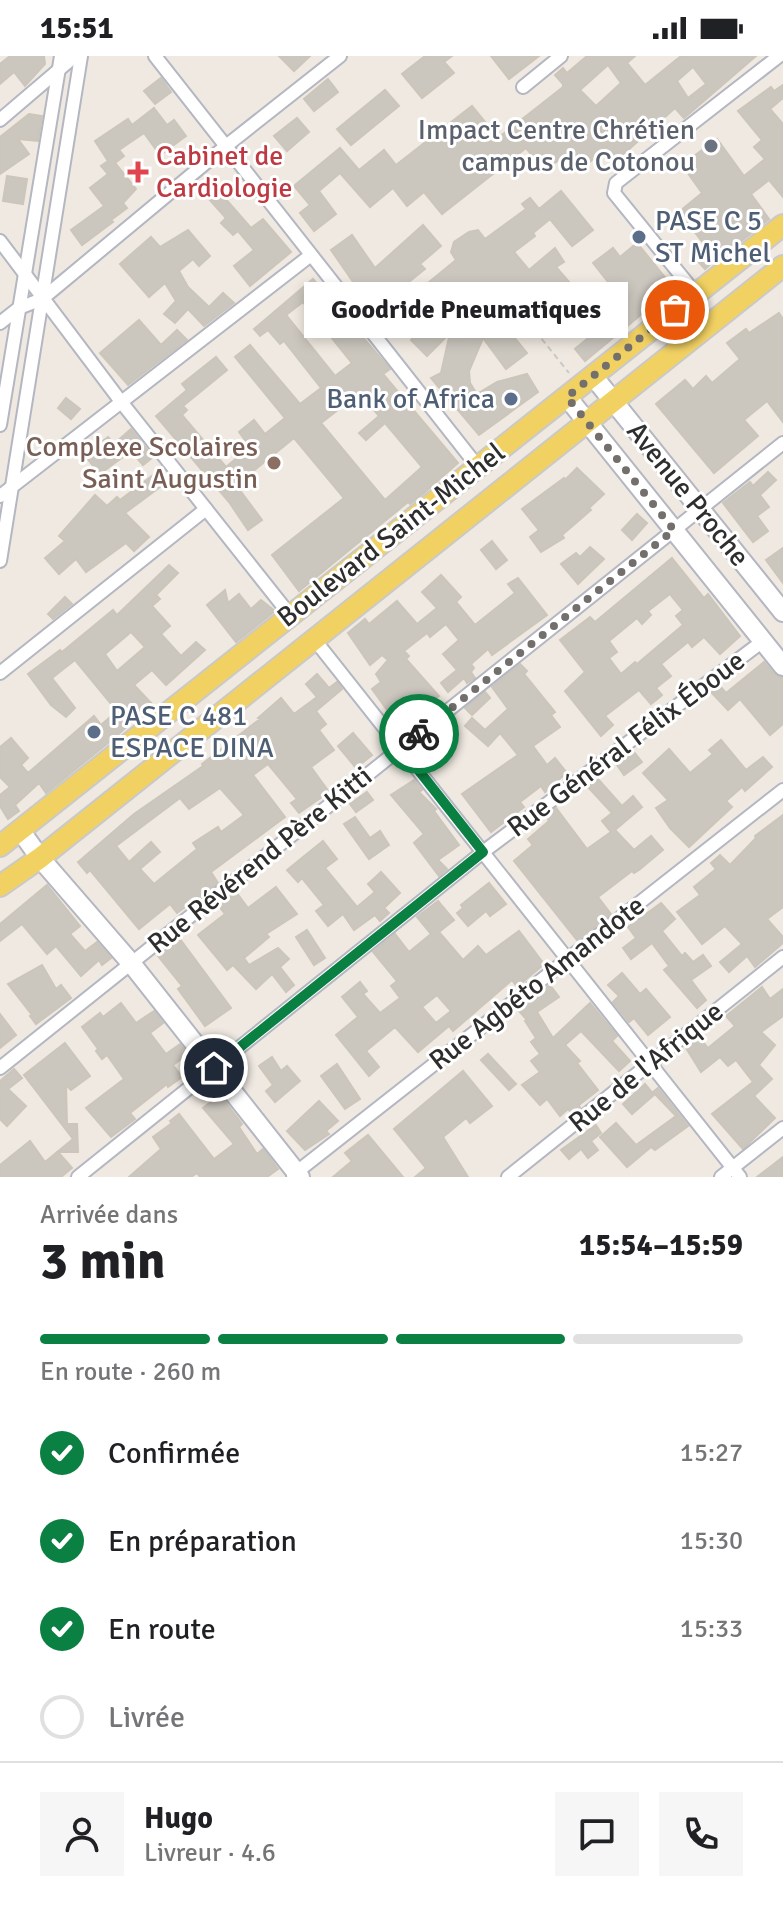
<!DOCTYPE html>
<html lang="fr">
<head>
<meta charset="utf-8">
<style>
  :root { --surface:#fff; --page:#f6f6f6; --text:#202124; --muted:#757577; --line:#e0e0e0; --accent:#0b8043 }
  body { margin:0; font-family:Signika,sans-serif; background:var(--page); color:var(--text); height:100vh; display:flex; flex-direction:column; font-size:30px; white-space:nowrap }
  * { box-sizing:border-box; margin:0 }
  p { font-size:26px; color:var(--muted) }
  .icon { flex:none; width:44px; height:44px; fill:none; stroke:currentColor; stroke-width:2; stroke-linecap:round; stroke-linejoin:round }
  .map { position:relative; height:1121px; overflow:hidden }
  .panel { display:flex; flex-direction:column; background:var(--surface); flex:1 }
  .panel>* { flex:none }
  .pin { position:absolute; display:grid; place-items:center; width:68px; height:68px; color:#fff; margin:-34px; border:4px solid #fff; border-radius:50%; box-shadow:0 2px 8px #0007 }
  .courier { position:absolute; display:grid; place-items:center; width:80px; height:80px; margin:-40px; border:6px solid #0b8043; border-radius:50%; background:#fff; color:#222; box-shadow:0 2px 10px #0007 }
  .bubble { position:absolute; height:56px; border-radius:0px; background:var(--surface); box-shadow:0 4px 12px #0003; font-size:26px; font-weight:700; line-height:56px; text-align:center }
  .summary em { font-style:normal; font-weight:700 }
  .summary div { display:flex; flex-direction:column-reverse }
  .summary { display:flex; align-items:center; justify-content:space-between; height:136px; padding:0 40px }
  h1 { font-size:52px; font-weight:700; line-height:60px }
  .bar { display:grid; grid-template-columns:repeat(4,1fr); gap:12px 8px; align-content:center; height:96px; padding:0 40px }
  .bar i { height:10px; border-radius:6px; background:var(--line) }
  .bar .current { background:var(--accent) }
  .bar p { grid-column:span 4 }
  .line { display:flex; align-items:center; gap:20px; padding:0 40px; border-top:2px solid var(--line) }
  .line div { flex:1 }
  .round { display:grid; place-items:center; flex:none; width:84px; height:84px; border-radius:0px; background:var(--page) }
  ol { padding:0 40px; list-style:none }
  li { display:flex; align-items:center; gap:24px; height:88px }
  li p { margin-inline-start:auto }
  li .icon { padding:8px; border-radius:50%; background:var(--accent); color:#fff; stroke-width:4 }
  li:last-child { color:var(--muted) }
  li i { width:44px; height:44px; border:4px solid var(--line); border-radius:50% }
  .status { display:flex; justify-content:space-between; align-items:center; height:56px; padding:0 40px; background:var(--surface); direction:ltr }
  .status svg { height:22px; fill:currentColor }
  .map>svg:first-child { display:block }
  .building { fill:#cbc7bf; stroke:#cbc5ba; stroke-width:2; fill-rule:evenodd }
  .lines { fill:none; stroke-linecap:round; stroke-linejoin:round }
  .street-casing { stroke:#b4b7c1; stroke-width:16 }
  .secondary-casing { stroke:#b4b7c1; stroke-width:22 }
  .primary-casing { stroke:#c9c9c9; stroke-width:24 }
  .path { stroke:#c9c9c9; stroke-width:2; stroke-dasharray:6 4; stroke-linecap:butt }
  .street { stroke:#fff; stroke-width:12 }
  .secondary { stroke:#fff; stroke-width:18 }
  .primary { stroke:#f2d163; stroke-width:20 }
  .done { stroke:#726f6d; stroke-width:8; stroke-dasharray:0 14.4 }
  .route { stroke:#0b8043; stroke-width:10 }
  .worship-dot { fill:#6b7280; stroke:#fff; stroke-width:3 }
  .health-dot { fill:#e0444e; stroke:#fff; stroke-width:3 }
  .service-dot { fill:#5c6f8a; stroke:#fff; stroke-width:3 }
  .education-dot { fill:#8d6e63; stroke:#fff; stroke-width:3 }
  .labels { text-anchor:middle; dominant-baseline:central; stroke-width:6; stroke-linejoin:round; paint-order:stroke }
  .worship-label { font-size:28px; fill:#5b616d; stroke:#fff; text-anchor:end }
  .health-label { font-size:28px; fill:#be3a42; stroke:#fff; text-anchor:start }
  .service-label { font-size:28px; fill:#4e5e75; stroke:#fff; text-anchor:start }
  .education-label { font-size:28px; fill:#785e54; stroke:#fff; text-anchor:end }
  .street-label { font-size:28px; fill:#2e2e2e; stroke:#fff }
</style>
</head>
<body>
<div class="status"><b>15:51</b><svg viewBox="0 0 49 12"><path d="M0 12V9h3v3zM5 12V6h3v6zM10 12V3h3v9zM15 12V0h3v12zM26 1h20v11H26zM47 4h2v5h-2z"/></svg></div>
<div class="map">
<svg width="783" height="1121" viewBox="0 0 783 1121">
  <rect width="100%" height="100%" fill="#efe9e1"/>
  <g class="building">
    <path d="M10,0H44L45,8L25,30L14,16L0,28V8Z"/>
    <path d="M279,0H310L294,15Z"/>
    <path d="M425,0H452L444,6L454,17L422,42L402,18Z"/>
    <path d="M491,0H539L509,23Z"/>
    <path d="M587,0H635L627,7L645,29L681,0H756L684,62L675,52L618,103L606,91L581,114L567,98L544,115L526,92L442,158L424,136L407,150L393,132L370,151L340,117L319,135L336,158L314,175L300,157L310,149L294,130L340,92L359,114L384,94L396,109L472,50L498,82L563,31V28L555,19L563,12L567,17ZM608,9L621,27L596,50L580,34ZM693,11L706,28L688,42L677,25Z"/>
    <path d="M161,22L171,36L155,48L144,35Z"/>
    <path d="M328,23L338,36L314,55L304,43Z"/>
    <path d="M783,29V42L770,53L783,68V141L769,124L751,138L769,163L739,187L737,184L705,213L695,202L707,192L679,156L702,137L682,109L717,83L744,120L765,103L754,91L762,84L738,55L771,31L774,35Z"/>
    <path d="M385,34L399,50L351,89L337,73Z"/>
    <path d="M154,52L167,69L174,64L186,80L160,99L144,77L119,94L124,100L115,107L136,133L123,147L127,152L111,164L113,166L82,189L71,174L104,150L90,132L108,118L101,110L108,105L95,85L128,63L132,69Z"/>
    <path d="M29,58L42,60L38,85L18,83L29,98L0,118V81Z"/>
    <path d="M297,62L309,76L287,95L274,80Z"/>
    <path d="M7,120L27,123L23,148L3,145Z"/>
    <path d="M209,124L251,172L263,163L291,196L250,230L234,210L254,194L238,175L233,179L221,167L226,162L200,133Z"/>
    <path d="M561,135L593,174L572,190L550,163L533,177L535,180L514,196L529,214L555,192L564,206L556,211L583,242L569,255L563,248L553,256L548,251L513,280L527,297L506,313L483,282L469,315L470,327L477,338L497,326L527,318L538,336L479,379L431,322L441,317L450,277L427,300L411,284L421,274L424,278L437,262L461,282L494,257L472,231L445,250L428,227L456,204L451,196L454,186L469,176L478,174L485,183L526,153L522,148L530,142L539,153Z"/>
    <path d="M423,169L441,190L420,208L425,213L394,238L395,241L374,256L331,194L352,179L375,212Z"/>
    <path d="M188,174L210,200L199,210L193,203L179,215L188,231L209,251L223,237L234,247L204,270L188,253L175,267L164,258L176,245L165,227L149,241L120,208L151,181L160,191Z"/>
    <path d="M637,187L677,236L665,246L661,242L585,305L575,293L609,265L594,246L612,231L593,207L613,192L620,201Z"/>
    <path d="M313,223L390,313L383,318L458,407L424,437L410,448L408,446L299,535L272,499L344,442L294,382L236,429L262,464L248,474L229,446L156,360L187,334L182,328L216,301L227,314L183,350L187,354L182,359L226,411L250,391L239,376L254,364L265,378L285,362L235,301L250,289L300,348L321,332L284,285L280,288L268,274L260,280L254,273ZM303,246L352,307L335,320L286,259ZM360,337L379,360L359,377L366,384L385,367L422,411L385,444L321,367Z"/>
    <path d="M779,257L783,263V366L767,345L744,364L758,380L714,417L656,348L685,324L693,333L706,320L712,327L740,303L727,287L746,273L749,277Z"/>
    <path d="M139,264L161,289L177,274L187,284L128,329L100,297Z"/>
    <path d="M66,342L80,353L71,363L58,352Z"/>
    <path d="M131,373L153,401L143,409L131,395L100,418L84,399L108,381L114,388Z"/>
    <path d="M577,412L604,438L589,452L591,454L562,479L564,482L541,496L530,481L539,474L522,453L564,422L565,424Z"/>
    <path d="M768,416L776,424L760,439L769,451L757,460L768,475L753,486L723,447L750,426L753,430Z"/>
    <path d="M156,417L164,428L125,457L149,481L134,495L126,487L86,516L76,503L59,518L45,502L65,485L59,480L95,439L107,450L117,441L120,444Z"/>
    <path d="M637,458L647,467L632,484L622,474Z"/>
    <path d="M492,485L507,504L496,513L481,494Z"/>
    <path d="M590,491L604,503L578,528L561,508L576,497L580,501Z"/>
    <path d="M783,492V527L766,504Z"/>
    <path d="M672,502L704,542L708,538L740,580L720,598L704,581L692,591L688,586L661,608L671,620L656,632L662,639L651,648L639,634L605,660L613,669L601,680L565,635L585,616L560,584L590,561L595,566ZM670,538L683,554L676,560L683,569L637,608L635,606L621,618L609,602L617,596L609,585L637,562L642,568L651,559L648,555Z"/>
    <path d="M169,509L178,517L156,539L160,543L152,550L170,570L161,578L181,600L196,586L205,594L166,629L152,614L134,629L152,648L113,683L46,737L39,727L15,749L19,755L8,763L0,750V739L10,731L0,721V691L11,682L28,702L21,709L28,717L94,660L101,669L117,655L75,604L52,622L75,652L66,661L51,649L28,618L60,594L62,596L113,554L117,559ZM131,576L145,591L117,615L105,598Z"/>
    <path d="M441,519L461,541L456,546L475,569L515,537L508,528L518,522L547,559L492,599L488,593L471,608L474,612L471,616L475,622L467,627L464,622L448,636L441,627L457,614L443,598L459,584L446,568L430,581L427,577L404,595L409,600L406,603L439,640L407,663L396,648L387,654L372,633L381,626L376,618L388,604L382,599L370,609L348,577L365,563L369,568L397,545L417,568L437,552L422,536Z"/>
    <path d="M225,534L228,547L239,538L251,553L261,544L275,555L236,586L207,549Z"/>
    <path d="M65,541L72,548L53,563L48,558Z"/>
    <path d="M764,606L774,618L783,622V668L770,679L740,643L728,654L711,636L719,629L726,637Z"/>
    <path d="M520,608L527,615L524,618L555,656L551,659L560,671L533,690L547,709L555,702L567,717L558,724L560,726L545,736L541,730L520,746L524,751L491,776L462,738L518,699L500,677L488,690L465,670L472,662L485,674L508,653L492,631Z"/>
    <path d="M317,618L329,632L337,626L342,633L316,655L326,668L319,674L334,694L311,711L329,736L299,757L291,747L297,743L268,708L253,719L285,761L211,816L218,827L208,835L177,857L170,848L139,873L90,814L87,817L78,806L134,758L203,710L202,708L260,663L258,662L281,642L294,658L317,641L306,628ZM220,732L244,759L221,776L218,771L193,787L197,793L154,828L140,813L160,796L151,786L129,806L116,790L180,742L189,753Z"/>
    <path d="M485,636L490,642L472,659L465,652Z"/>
    <path d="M353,677L372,699L356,712L338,690Z"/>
    <path d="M721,684L746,714L763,701L772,711L745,735L742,731L726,745L732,751L689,791L670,772L656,752L668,744L643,717L669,693L690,717L713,698L709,694Z"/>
    <path d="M634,696L642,706L624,719L617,709Z"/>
    <path d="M598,723L622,750L633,740L642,751L615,774L634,794L651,780L663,794L639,814L634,817L632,815L598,841L611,858L577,884L514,805L533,789L528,783L549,765L546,760L556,752L587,793L611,776L602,765L612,757L588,731Z"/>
    <path d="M414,724L422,734L419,736L436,753L434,755L459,789L438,804L447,813L439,820L414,787L424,778L391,739Z"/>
    <path d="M367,736L373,744L356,756L350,748Z"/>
    <path d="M783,759V851L767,863L783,881V887L755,911L747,900L729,916L720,906L742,888L725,870L702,888L677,856L700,839L694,831L716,813L711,807L720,799L730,809L756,782L755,780Z"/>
    <path d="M355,761L370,782L380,775L389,789L369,803L344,768Z"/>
    <path d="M323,785L337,803L325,812L357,851L375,836L368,828L381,816L400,837L384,852L389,857L380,865L375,859L354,874L343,858L328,870L316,855L324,849L302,822L298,826L287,814Z"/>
    <path d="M489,827L506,848L490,860L486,855L468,870L457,857L463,852L461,849Z"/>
    <path d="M47,829L80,870L70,878L85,895L97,886L111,902L102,909L99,904L81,920L56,890L47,898L22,868L0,885V868Z"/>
    <path d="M276,831L297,858L266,878L269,881L244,902L249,909L278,892L289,903L280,911L294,929L286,936L272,918L256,933L233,909L227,914L198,879L225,858L218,849L236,836L248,852Z"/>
    <path d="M438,845L454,864L439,876L463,904L478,890L486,899L519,875L544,908L517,931L512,924L453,975L449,970L418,996L395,971L366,995L379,1011L369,1020L336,979L358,961L342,941L360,926L367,935L363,938L380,957L400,942L391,930L397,925L373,896L395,878L409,896L431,878L417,861ZM437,939L451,955L436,967L422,951Z"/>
    <path d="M661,847L675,863L662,875L682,900L685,897L693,906L703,899L711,910L691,924L706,944L697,952L664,914L669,910L652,887L631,903L623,892L636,882L628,871Z"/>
    <path d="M307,874L325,902L314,909L296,881Z"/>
    <path d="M180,883L231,952L205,970L178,933L182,930L158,900Z"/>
    <path d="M42,909L56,933L61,929L71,942L36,968L30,960L32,959L8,928Z"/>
    <path d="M622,917L640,938L646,933L670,961L648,979L634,962L629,966L613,946L619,940L608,929Z"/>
    <path d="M550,929L559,941L537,956L553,982L590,947L617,980L612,985L630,1005L619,1015L581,975L565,989L580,1005L577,1007L598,1034L579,1049L580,1052L572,1058L568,1053L560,1060L547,1043L540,1049L522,1029L540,1016L531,1005L540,998L531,986L536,982L525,965L527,964L518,954Z"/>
    <path d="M762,931L770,943L783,933V960L761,976L775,989L759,1009L772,1023L754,1040L775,1062L743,1093L712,1058L753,1026L736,1004L728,1010L720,1001L701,1016L686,992L700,982L708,992L735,970L726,960Z"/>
    <path d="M121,947L136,967L154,955L163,967L150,977L166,998L180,988L188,998L173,1009L182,1021L168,1031L167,1028L130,1057L135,1063L111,1081L86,1052L124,1023L107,999L102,1003L96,995L98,993L82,971L100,957L103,961Z"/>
    <path d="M0,958L16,979L0,992Z"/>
    <path d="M65,987L90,1020L71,1034L66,1029L67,1068H77L78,1096H58L72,1112L61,1121H0V1109L30,1085L45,1106L73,1083L24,1019Z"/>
    <path d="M488,998L516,1028L509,1034L481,1004Z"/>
    <path d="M272,1001L281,1015L287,1010L300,1025L275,1046L266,1035L273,1029L259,1010Z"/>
    <path d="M337,1008L360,1043L345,1053L321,1020Z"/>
    <path d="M14,1013L22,1022L8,1033L26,1050L7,1070L0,1063V1025Z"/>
    <path d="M463,1015L492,1050L470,1067L466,1062L443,1081L468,1121H415L426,1112L394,1073Z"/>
    <path d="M645,1028L654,1039L632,1058L623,1048Z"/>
    <path d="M658,1032L688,1070L655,1094L651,1091L627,1111L600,1081L616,1067L636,1089L676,1060L653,1036Z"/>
    <path d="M220,1039L242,1068L239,1071L257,1098L263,1093L278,1113L267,1121H200L197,1117L191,1121H129L161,1093L153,1081L172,1067L170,1065L179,1058L214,1103L234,1088L203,1052Z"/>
    <path d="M319,1045L338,1065L326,1075L329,1078L305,1094L287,1075Z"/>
    <path d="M596,1069L601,1077L591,1085L598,1094L588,1102L581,1093L569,1103L561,1094Z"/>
    <path d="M368,1079L403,1121H333L352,1105L345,1097Z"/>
    <path d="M783,1101V1121H757Z"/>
  </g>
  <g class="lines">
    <g class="street-casing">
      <g id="street">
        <path d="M155,0L478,411"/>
        <path d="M523,31L561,0"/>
        <path d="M0,64L75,0"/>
        <path d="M0,185L122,347L290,559"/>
        <path d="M696,238L614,137L616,127L779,0"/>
        <path d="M0,267L19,252L42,243L226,90L340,0"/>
        <path d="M0,369L61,0"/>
        <path d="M0,440L311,199"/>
        <path d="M0,505L81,0"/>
        <path d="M314,583L740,1121"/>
        <path d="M0,617L206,453"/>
        <path d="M0,1012L783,387"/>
        <path d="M293,1119L783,734"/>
        <path d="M78,1121L483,796L763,585"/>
        <path d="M508,1121L783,901"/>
        <path d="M721,1121L783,1072"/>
      </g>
    </g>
    <g class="secondary-casing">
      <g id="secondary">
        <path d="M593,320L783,556"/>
        <path d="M567,341L783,610"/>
        <path d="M20,774L40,802L131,907L300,1121"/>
      </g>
    </g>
    <g class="primary-casing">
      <g id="primary">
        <path d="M0,790L783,169"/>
        <path d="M0,830L40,802L783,210"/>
      </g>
    </g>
    <path class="path" d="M529,267L569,317"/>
    <use href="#street" class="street"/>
    <use href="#secondary" class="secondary"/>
    <use href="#primary" class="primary"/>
  </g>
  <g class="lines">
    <path class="done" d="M419,678L674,474L567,341L675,254"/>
    <path class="route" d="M214,1012L483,796L401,692L419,678"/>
  </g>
  <circle class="worship-dot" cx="711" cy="90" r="8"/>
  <path class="health-dot" d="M134 104h8v8h8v8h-8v8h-8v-8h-8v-8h8z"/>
  <g class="service-dot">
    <circle cx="639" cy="181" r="8"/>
    <circle cx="511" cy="343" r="8"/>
    <circle cx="94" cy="676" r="8"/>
  </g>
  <circle class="education-dot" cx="274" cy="407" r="8"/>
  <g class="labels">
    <g class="worship-label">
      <text x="695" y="74">Impact Centre Chrétien<tspan x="695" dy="32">campus de Cotonou</tspan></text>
    </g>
    <g class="health-label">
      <text x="156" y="100">Cabinet de<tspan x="156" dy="32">Cardiologie</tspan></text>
    </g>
    <g class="service-label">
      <text x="655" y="165">PASE C 5<tspan x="655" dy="32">ST Michel</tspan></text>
      <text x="495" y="343" text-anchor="end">Bank of Africa</text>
      <text x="110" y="660">PASE C 481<tspan x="110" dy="32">ESPACE DINA</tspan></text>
    </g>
    <g class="education-label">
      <text x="258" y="391">Complexe Scolaires<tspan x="258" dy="32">Saint Augustin</tspan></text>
    </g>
    <g class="street-label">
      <text transform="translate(688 438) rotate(51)">Avenue Proche</text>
      <text transform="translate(391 479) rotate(-38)">Boulevard Saint-Michel</text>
      <text transform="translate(626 688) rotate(-37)">Rue Général Félix Éboue</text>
      <text transform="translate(260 804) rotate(-39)">Rue Révérend Père Kitti</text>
      <text transform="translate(537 927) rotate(-38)">Rue Agbéto Amandote</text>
      <text transform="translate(646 1011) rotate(-39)">Rue de l'Afrique</text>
    </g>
  </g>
</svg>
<div class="pin" style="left:675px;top:254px;background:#ea580c"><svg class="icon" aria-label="bag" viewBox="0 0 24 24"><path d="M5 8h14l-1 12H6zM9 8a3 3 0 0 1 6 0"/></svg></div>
<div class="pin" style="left:214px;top:1012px;background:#1f2937"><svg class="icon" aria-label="home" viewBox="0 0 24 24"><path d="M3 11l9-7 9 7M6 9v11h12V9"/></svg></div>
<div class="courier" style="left:419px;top:678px"><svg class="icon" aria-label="bike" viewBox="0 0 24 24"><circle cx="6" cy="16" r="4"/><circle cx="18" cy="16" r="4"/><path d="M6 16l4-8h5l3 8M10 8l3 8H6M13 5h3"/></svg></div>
<div class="bubble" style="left:304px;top:226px;width:324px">Goodride Pneumatiques</div>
</div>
<section class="panel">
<div class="summary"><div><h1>3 min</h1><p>Arrivée dans</p></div><em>15:54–15:59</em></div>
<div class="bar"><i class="current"></i><i class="current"></i><i class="current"></i><i></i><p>En route · 260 m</p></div>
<ol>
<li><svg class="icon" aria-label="check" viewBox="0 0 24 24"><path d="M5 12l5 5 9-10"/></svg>Confirmée<p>15:27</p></li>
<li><svg class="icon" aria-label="check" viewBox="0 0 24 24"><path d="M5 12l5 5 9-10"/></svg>En préparation<p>15:30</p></li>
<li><svg class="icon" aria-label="check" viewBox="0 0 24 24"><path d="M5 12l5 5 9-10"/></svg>En route<p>15:33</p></li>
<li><i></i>Livrée</li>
</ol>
<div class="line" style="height:144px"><a class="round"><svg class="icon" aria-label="person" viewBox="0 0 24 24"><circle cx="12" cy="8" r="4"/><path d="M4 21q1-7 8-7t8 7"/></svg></a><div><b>Hugo</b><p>Livreur · 4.6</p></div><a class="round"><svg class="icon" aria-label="chat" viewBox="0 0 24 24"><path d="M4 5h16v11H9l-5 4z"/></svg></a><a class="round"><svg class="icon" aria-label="phone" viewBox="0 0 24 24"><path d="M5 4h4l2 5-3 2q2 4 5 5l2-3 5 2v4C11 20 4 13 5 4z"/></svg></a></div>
</section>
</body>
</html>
